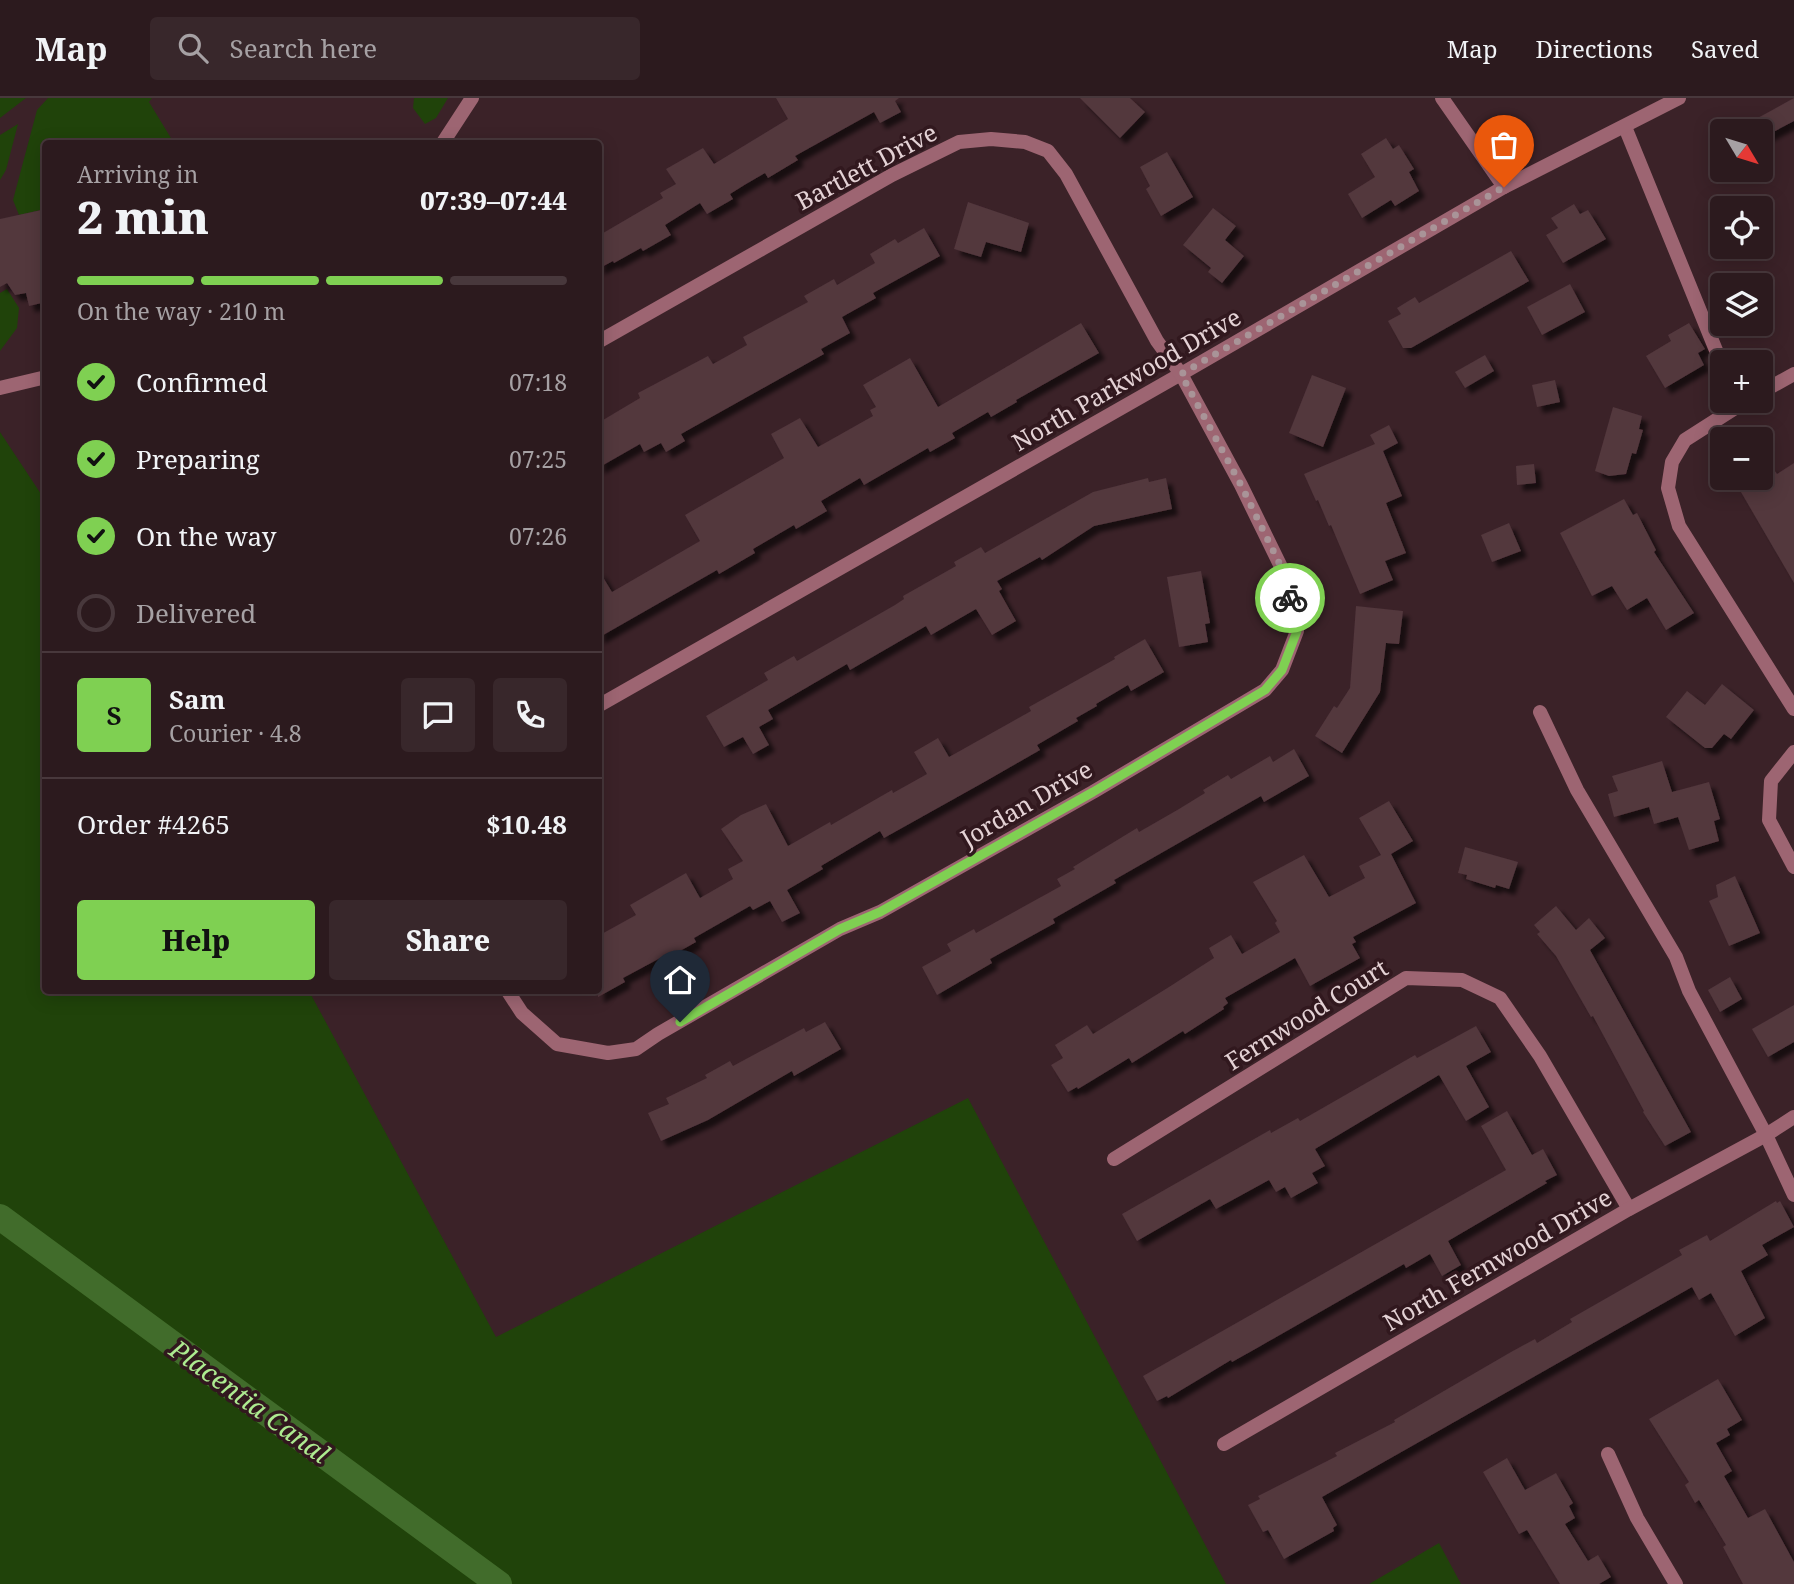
<!DOCTYPE html>
<html lang="en">
<head>
<meta charset="utf-8">
<style>
  :root { --surface:#2c1a1e; --page:#38272b; --text:#f1f3f6; --muted:#a6a1a4; --line:#48383c; --accent:#7fd052 }
  body { margin:0; font-family:"Noto Serif",serif; background:var(--page); color:var(--text); height:100vh; display:flex; flex-direction:column; font-size:26px; white-space:nowrap }
  * { box-sizing:border-box; margin:0 }
  p { font-size:23px; color:var(--muted) }
  .icon { flex:none; width:38px; height:38px; fill:none; stroke:currentColor; stroke-width:2; stroke-linecap:round; stroke-linejoin:round }
  .map { position:relative; flex:1; overflow:hidden }
  .sheet { position:absolute; left:42px; top:42px; width:560px; height:854px; display:flex; flex-direction:column; background:var(--surface); border-radius:7px; box-shadow:0 4px 18px #0003,0 0 0 2px var(--line) }
  .sheet>* { flex:none }
  .needle { width:46px; rotate:128deg }
  .controls { position:absolute; left:1710px; top:21px; display:grid; gap:14px }
  .controls a { display:grid; place-items:center; width:63px; height:63px; border-radius:7px; background:var(--surface); box-shadow:0 4px 18px #0003,0 0 0 2px var(--line); font-size:35px }
  .pin { position:absolute; display:grid; place-items:center; width:60px; height:60px; color:#fff; margin:-72px -30px; border-radius:50% 50% 50% 0; rotate:-45deg; box-shadow:0 0 7px #0007 }
  .pin .icon { rotate:45deg }
  .courier { position:absolute; display:grid; place-items:center; width:70px; height:70px; margin:-35px; border:5px solid #7fd052; border-radius:50%; background:#fff; color:#222; box-shadow:0 2px 9px #0007 }
  .head em { font-style:normal; font-weight:800 }
  .head div { display:flex; flex-direction:column-reverse }
  .head { display:flex; align-items:center; justify-content:space-between; height:119px; padding:0 35px }
  h1 { font-size:46px; font-weight:800; line-height:52px }
  .bar { display:grid; grid-template-columns:repeat(4,1fr); gap:10px 7px; align-content:center; height:84px; padding:0 35px }
  .bar i { height:9px; border-radius:5px; background:var(--line) }
  .bar .on { background:var(--accent) }
  .bar p { grid-column:span 4 }
  .line { display:flex; align-items:center; gap:18px; padding:0 35px; border-top:2px solid var(--line) }
  .line div { flex:1 }
  .round { display:grid; place-items:center; flex:none; width:74px; height:74px; border-radius:7px; background:var(--page) }
  ol { padding:0 35px; list-style:none }
  li { display:flex; align-items:center; gap:21px; height:77px }
  li p { margin-inline-start:auto }
  li .icon { padding:7px; border-radius:50%; background:var(--accent); color:#111; stroke-width:4 }
  li:last-child { color:var(--muted) }
  li i { width:38px; height:38px; border:4px solid var(--line); border-radius:50% }
  .action { display:flex; gap:14px; margin-top:auto; padding:14px 35px }
  .action a { flex:1; height:80px; border-radius:7px; background:var(--accent); color:#111; font-size:28px; font-weight:800; line-height:80px; text-align:center }
  .action a+a { background:var(--page); color:var(--text) }
  header { display:flex; align-items:center; gap:42px; box-sizing:border-box; height:98px; padding:0 35px; background:var(--surface); border-bottom:2px solid var(--line) }
  header strong { font-size:33px }
  nav { display:flex; gap:38px; margin-inline-start:auto; font-size:24px }
  .search { width:490px; height:63px; background:var(--page); display:flex; align-items:center; gap:18px; box-sizing:border-box; padding:0 24px; border-radius:7px; color:var(--muted); font-size:26px }
  .map>svg:first-child { display:block }
  .green { fill:#20430a }
  .lines { fill:none; stroke-linecap:round; stroke-linejoin:round }
  .canal { stroke:#416c2b; stroke-width:26 }
  .building { fill:#52373d; filter:url(#shadow) }
  .minor { stroke:#9d6572; stroke-width:14 }
  .tertiary { stroke:#9d6572; stroke-width:14 }
  .done { stroke:#a99498; stroke-width:7; stroke-dasharray:0 12.6 }
  .route { stroke:#7fd052; stroke-width:9 }
  .labels { text-anchor:middle; dominant-baseline:central; stroke-width:7; stroke-linejoin:round; paint-order:stroke }
  .street-label { font-size:24px; fill:#e4d2d5; stroke:#31181e }
  .water-label { font-size:26px; font-style:italic; fill:#adeb90; stroke:#31181e }
</style>
</head>
<body>
<header>
<strong>Map</strong>
<div class="search"><svg class="icon" aria-label="search" viewBox="0 0 24 24"><circle cx="10" cy="10" r="6"/><path d="M15 15l6 6"/></svg>Search here</div>
<nav><a>Map</a><a>Directions</a><a>Saved</a></nav>
</header>
<div class="map">
<svg width="1794" height="1486" viewBox="0 0 1794 1486">
  <defs>
    <filter id="shadow"><feDropShadow dx="6" dy="6" stdDeviation="2" flood-color="#0009"/></filter>
  </defs>
  <rect width="100%" height="100%" fill="#3b2228"/>
  <g class="green">
    <path d="M0,0H26L0,20Z"/>
    <path d="M48,0H152L149,4L174,45L46,46L45,111L19,117L13,102L37,12Z"/>
    <path d="M414,0H448L436,20L425,26L413,10Z"/>
    <path d="M18,26L6,72L0,82V37Z"/>
    <path d="M7,191L19,210L17,230L0,253V195Z"/>
    <path d="M0,334L45,402L46,892L309,893L496,1239L968,1000L1226,1486H0Z"/>
    <path d="M1439,1445L1461,1486H1369Z"/>
  </g>
  <g class="lines">
    <path class="canal" d="M0,1119L499,1486"/>
  </g>
  <g class="building">
    <path d="M776,0H899L895,3L901,14L880,25L874,14L795,58L798,62L768,80L765,75L746,86L730,96L733,101L707,116L700,105L665,127L671,137L643,153L641,150L614,165L613,163L598,171V138L663,100L660,95L676,86L666,71L703,50L714,66L788,21Z"/>
    <path d="M1080,0H1130L1145,14L1120,40Z"/>
    <path d="M1794,0V23L1760,41V33H1734Z"/>
    <path d="M1386,40L1393,51L1399,47L1414,71L1409,74L1419,93L1395,108L1391,102L1362,120L1348,96L1375,79L1361,56Z"/>
    <path d="M1167,54L1193,99L1161,118L1146,91L1150,88L1140,69Z"/>
    <path d="M968,104L1029,125L1021,154L986,144L981,159L954,151Z"/>
    <path d="M1574,106L1580,116L1588,112L1606,141L1563,165L1546,137L1558,130L1551,120Z"/>
    <path d="M1213,110L1236,128L1225,142L1244,158L1222,185L1208,174L1211,170L1183,147Z"/>
    <path d="M46,111V204L29,208L26,195L15,197L7,185L0,189V121Z"/>
    <path d="M924,130L940,158L873,195L876,200L842,219L850,235L821,251L824,256L681,336L685,343L666,354L661,345L644,354L640,346L598,370V325L640,300L638,295L708,258L713,266L747,247L743,239L808,204L804,198L834,181L837,187L875,165L870,156L895,141L898,145Z"/>
    <path d="M1511,153L1529,183L1411,250H1403L1388,223L1401,216L1397,210L1415,199L1419,205Z"/>
    <path d="M1570,186L1585,214L1542,237L1527,209Z"/>
    <path d="M1081,225L1099,255L1016,302L1017,304L991,319L988,314L952,335L955,340L930,354L928,350L864,387L860,380L821,403L827,413L796,431L794,427L753,451L755,455L719,476L717,472L598,540V471L612,494L700,443L685,417L784,360L771,336L800,320L818,349L873,318L870,312L876,309L863,287L910,260L938,309Z"/>
    <path d="M1689,225L1705,251L1698,255L1704,267L1665,290L1646,258L1671,243L1668,237Z"/>
    <path d="M1485,257L1494,273L1465,290L1455,274Z"/>
    <path d="M1312,277L1346,290L1323,349L1289,335Z"/>
    <path d="M1555,282L1560,304L1537,309L1532,287Z"/>
    <path d="M1613,309L1642,318L1639,331L1643,332L1636,356L1632,355L1626,376L1609,378L1595,373Z"/>
    <path d="M1389,327L1398,345L1383,353L1402,398L1386,405L1406,455L1385,463L1393,482L1360,496L1331,427L1329,428L1318,402L1316,403L1304,376L1375,346L1370,337Z"/>
    <path d="M1794,365V485L1738,389L1754,380H1760V376L1772,369L1777,376Z"/>
    <path d="M1534,366L1536,385L1517,387L1516,368Z"/>
    <path d="M1148,380L1149,384L1166,380L1172,411L1094,428L1042,462L1040,459L997,483L1002,491L999,493L1016,523L992,537L976,511L931,537L926,528L850,572L847,566L768,612L773,621L759,629L769,647L753,656L743,639L724,649L706,618L768,582L764,575L794,558L797,563L895,507L904,501L903,498L956,468L954,464L981,449L985,455L1093,394Z"/>
    <path d="M1624,401L1633,417L1637,415L1656,452L1654,454L1694,515L1666,532L1647,500L1627,512L1612,488L1592,498L1560,435Z"/>
    <path d="M1509,425L1521,453L1492,464L1481,437Z"/>
    <path d="M1201,473L1210,525L1205,526L1208,544L1179,549L1167,479Z"/>
    <path d="M1356,508L1403,513L1399,546L1386,545L1380,594L1342,655L1315,638L1334,608L1337,610L1350,590Z"/>
    <path d="M1145,541L1164,574L1131,593L1128,587L1096,606L1097,608L1076,620L1078,623L1037,647L1040,652L986,683L884,740L880,733L821,768L823,771L787,792L800,815L782,824L770,803L753,812L750,808L694,840L696,844L666,861L664,858L623,880L625,884L598,899V838L636,817L630,807L686,775L700,800L733,781L728,771L743,763L721,731L741,717L766,706L788,748L830,724L831,727L892,692L893,695L927,676L914,654L938,640L949,659L1031,613L1029,609L1115,561L1114,559Z"/>
    <path d="M1722,586L1754,612L1731,641L1724,636L1712,650H1705L1666,619L1687,593L1705,607Z"/>
    <path d="M1294,651L1309,678L1264,704L1261,698L1114,782L1116,785L1053,821L1055,825L990,861L992,865L937,897L922,869L951,853L947,846L974,831L976,835L1061,788L1057,781L1075,771L1073,769L1137,730L1139,734L1179,711L1205,695L1203,692L1228,677L1231,681L1270,658L1273,664Z"/>
    <path d="M1662,663L1672,694L1709,684L1720,721L1714,723L1719,743L1689,752L1678,719L1654,726L1649,709L1614,719L1608,696L1618,693L1612,678Z"/>
    <path d="M1389,703L1413,743L1391,756L1416,805L1353,839L1356,844L1352,846L1360,860L1310,888L1295,860L1225,900L1228,905L1223,909L1224,911L1185,936L1183,933L1132,965L1129,960L1078,991L1077,989L1068,994L1051,967L1063,960L1055,947L1087,927L1093,936L1169,889L1214,860L1209,850L1231,837L1242,856L1280,834L1275,825L1277,823L1253,784L1304,757L1329,799L1365,780L1359,768L1381,757L1359,720Z"/>
    <path d="M1465,749L1518,764L1509,791L1496,787L1495,790L1466,781L1467,777L1458,775Z"/>
    <path d="M1735,778L1760,835L1729,848L1709,803L1718,799L1716,787Z"/>
    <path d="M1556,808L1576,832L1589,820L1605,840L1590,852L1691,1034L1665,1048L1643,1014L1644,1013L1593,918L1591,919L1556,858L1537,836L1540,834L1534,827Z"/>
    <path d="M1730,879L1742,901L1720,914L1708,892Z"/>
    <path d="M1794,907V944L1768,959L1752,931Z"/>
    <path d="M825,924L841,951L794,978L792,973L708,1022L661,1043L648,1015L669,1006L666,1000L707,980L705,977L730,963L733,968L804,930L806,934Z"/>
    <path d="M1476,928L1491,954L1466,968L1489,1009L1466,1023L1439,977L1315,1051L1325,1068L1312,1075L1318,1085L1291,1100L1285,1089L1276,1094L1269,1082L1216,1111L1210,1101L1137,1143L1122,1116L1270,1032L1271,1035L1298,1020L1300,1023L1415,957L1417,960Z"/>
    <path d="M1507,1013L1532,1057L1543,1051L1557,1077L1545,1083L1547,1085L1448,1143L1461,1167L1442,1178L1430,1156L1406,1170L1404,1166L1257,1250L1232,1264L1231,1262L1168,1300L1167,1298L1157,1303L1143,1278L1506,1072L1481,1028Z"/>
    <path d="M1776,1103L1777,1105L1780,1103L1794,1129L1762,1147L1768,1157L1741,1173L1765,1220L1735,1238L1711,1195L1699,1202L1692,1189L1322,1399L1337,1427L1333,1430L1334,1433L1284,1461L1268,1432L1263,1434L1248,1407L1260,1401L1258,1398L1337,1358L1335,1355L1395,1324L1394,1322L1511,1254L1535,1241L1537,1245L1572,1224L1570,1221L1682,1157L1679,1152L1707,1137L1710,1143Z"/>
    <path d="M1718,1281L1742,1322L1727,1331L1730,1337L1716,1345L1732,1373L1724,1378L1748,1420L1765,1411L1794,1464V1486H1743L1723,1449L1726,1447L1699,1402L1695,1405L1685,1387L1689,1384L1649,1321Z"/>
    <path d="M1507,1360L1525,1392L1556,1375L1573,1405L1569,1408L1575,1420L1565,1426L1588,1463L1598,1457L1611,1479L1599,1486H1560L1527,1432L1519,1436L1483,1374Z"/>
  </g>
  <g class="lines">
    <g class="minor">
      <path d="M1442,0L1504,89"/>
      <path d="M1625,29L1722,267"/>
      <path d="M1760,295L1794,276"/>
      <path d="M1746,303L1685,342L1672,364L1668,390L1679,428L1794,611"/>
      <path d="M598,608L1181,276L1504,89L1679,0"/>
      <path d="M1540,614L1577,692L1676,859L1689,893L1766,1037L1794,1097"/>
      <path d="M1794,654L1771,683L1769,722L1794,769"/>
      <path d="M507,892L522,915L557,946L608,955L636,951L658,936L840,831L880,814L1093,694L1265,592L1282,572L1297,533L1285,477L1241,387L1181,276L1157,243L1066,76L1048,53L1025,44L991,41L959,44L892,77L598,244"/>
      <path d="M1114,1061L1406,880L1462,882L1500,900L1540,958L1629,1111"/>
      <path d="M1224,1346L1629,1111L1766,1037L1794,1019"/>
      <path d="M1608,1356L1637,1420L1676,1486"/>
    </g>
    <g class="tertiary">
      <path d="M442,46L472,0"/>
      <path d="M0,290L46,279"/>
    </g>
  </g>
  <g class="lines">
    <path class="done" d="M1290,500L1285,477L1241,387L1181,276L1504,89"/>
    <path class="route" d="M680,924L840,831L880,814L1093,694L1265,592L1282,572L1297,533L1290,500"/>
  </g>
  <g class="labels">
    <g class="street-label">
      <text transform="translate(866 68) rotate(-28)">Bartlett Drive</text>
      <text transform="translate(1126 281) rotate(-30)">North Parkwood Drive</text>
      <text transform="translate(1026 705) rotate(-30)">Jordan Drive</text>
      <text transform="translate(1306 916) rotate(-32)">Fernwood Court</text>
      <text transform="translate(1497 1161) rotate(-30)">North Fernwood Drive</text>
    </g>
    <g class="water-label">
      <text transform="translate(250 1303) rotate(36)">Placentia Canal</text>
    </g>
  </g>
</svg>
<div class="controls">
<a><svg class="needle" viewBox="-14 -14 28 28"><path d="M0-13l5 13h-10z" fill="#e53935"/><path d="M0 13l5-13h-10z" fill="#a6a1a4"/></svg></a>
<a><svg class="icon" aria-label="locate" viewBox="0 0 24 24"><circle cx="12" cy="12" r="6"/><path d="M12 2v4M12 18v4M2 12h4M18 12h4"/></svg></a>
<a><svg class="icon" aria-label="layers" viewBox="0 0 24 24"><path d="M12 4l9 5-9 5-9-5zM3 14l9 5 9-5"/></svg></a>
<a>+</a>
<a>−</a>
</div>
<div class="pin" style="left:1504px;top:89px;background:#ea580c"><svg class="icon" aria-label="bag" viewBox="0 0 24 24"><path d="M5 8h14l-1 12H6zM9 8a3 3 0 0 1 6 0"/></svg></div>
<div class="pin" style="left:680px;top:924px;background:#1f2937"><svg class="icon" aria-label="home" viewBox="0 0 24 24"><path d="M3 11l9-7 9 7M6 9v11h12V9"/></svg></div>
<div class="courier" style="left:1290px;top:500px"><svg class="icon" aria-label="bike" viewBox="0 0 24 24"><circle cx="6" cy="16" r="4"/><circle cx="18" cy="16" r="4"/><path d="M6 16l4-8h5l3 8M10 8l3 8H6M13 5h3"/></svg></div>
<section class="sheet">
<div class="head"><div><h1>2 min</h1><p>Arriving in</p></div><em>07:39–07:44</em></div>
<div class="bar"><i class="on"></i><i class="on"></i><i class="on"></i><i></i><p>On the way · 210 m</p></div>
<ol>
<li><svg class="icon" aria-label="check" viewBox="0 0 24 24"><path d="M5 12l5 5 9-10"/></svg>Confirmed<p>07:18</p></li>
<li><svg class="icon" aria-label="check" viewBox="0 0 24 24"><path d="M5 12l5 5 9-10"/></svg>Preparing<p>07:25</p></li>
<li><svg class="icon" aria-label="check" viewBox="0 0 24 24"><path d="M5 12l5 5 9-10"/></svg>On the way<p>07:26</p></li>
<li><i></i>Delivered</li>
</ol>
<div class="line" style="height:126px"><b class="round" style="background:var(--accent);color:#111">S</b><div><b>Sam</b><p>Courier · 4.8</p></div><a class="round"><svg class="icon" aria-label="chat" viewBox="0 0 24 24"><path d="M4 5h16v11H9l-5 4z"/></svg></a><a class="round"><svg class="icon" aria-label="phone" viewBox="0 0 24 24"><path d="M5 4h4l2 5-3 2q2 4 5 5l2-3 5 2v4C11 20 4 13 5 4z"/></svg></a></div>
<div class="line" style="height:91px"><div>Order #4265</div><b>$10.48</b></div>
<div class="action"><a>Help</a><a>Share</a></div>
</section>
</div>
</body>
</html>
